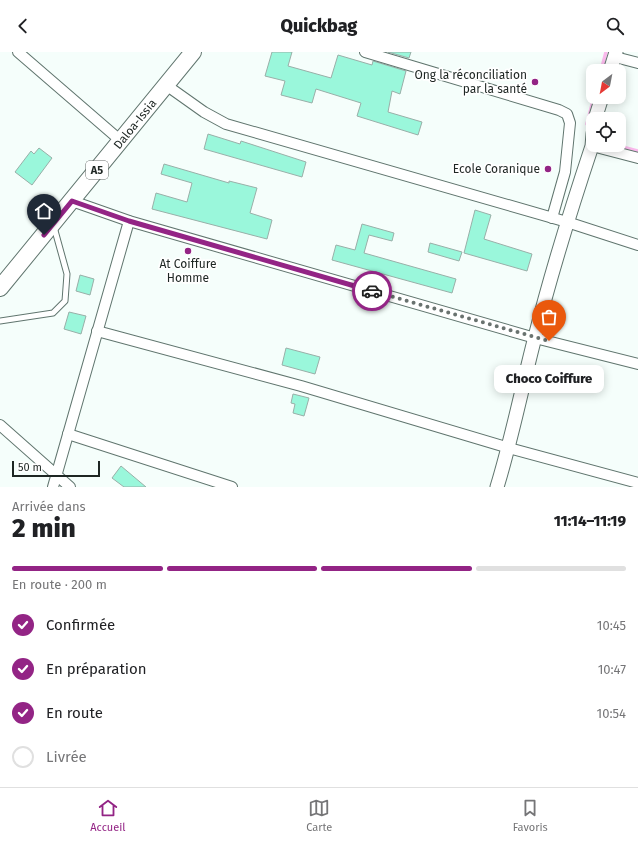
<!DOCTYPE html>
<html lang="fr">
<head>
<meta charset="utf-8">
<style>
  :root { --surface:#fff; --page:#f2f2f2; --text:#202124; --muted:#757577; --line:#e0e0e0; --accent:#932485 }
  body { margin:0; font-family:"Fira Sans",sans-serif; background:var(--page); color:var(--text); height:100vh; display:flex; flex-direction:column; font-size:15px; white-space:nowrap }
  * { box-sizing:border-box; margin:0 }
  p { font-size:13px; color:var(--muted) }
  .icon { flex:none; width:22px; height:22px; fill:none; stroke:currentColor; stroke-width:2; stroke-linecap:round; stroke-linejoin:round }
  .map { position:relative; height:435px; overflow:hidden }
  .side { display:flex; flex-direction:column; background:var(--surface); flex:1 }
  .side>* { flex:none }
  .needle { width:26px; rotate:212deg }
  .tools { position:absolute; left:586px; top:12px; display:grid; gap:8px }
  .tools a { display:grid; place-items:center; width:40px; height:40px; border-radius:8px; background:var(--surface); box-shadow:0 2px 10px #0003; font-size:20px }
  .scale { position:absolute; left:12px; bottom:10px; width:88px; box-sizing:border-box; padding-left:4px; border:2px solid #1e2623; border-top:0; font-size:11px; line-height:14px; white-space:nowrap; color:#1e2623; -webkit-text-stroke:3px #fff; paint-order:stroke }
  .pin { position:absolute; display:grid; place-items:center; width:34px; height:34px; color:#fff; margin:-41px -17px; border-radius:50% 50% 50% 0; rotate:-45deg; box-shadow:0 0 4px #0007 }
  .pin .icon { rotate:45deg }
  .courier { position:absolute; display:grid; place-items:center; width:40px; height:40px; margin:-20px; border:3px solid #932485; border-radius:50%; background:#fff; color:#222; box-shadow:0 1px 5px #0007 }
  .bubble { position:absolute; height:28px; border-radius:8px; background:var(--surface); box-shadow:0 2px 10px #0003; font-size:13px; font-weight:800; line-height:28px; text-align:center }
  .summary em { font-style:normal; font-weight:800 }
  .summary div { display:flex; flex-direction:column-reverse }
  .summary { display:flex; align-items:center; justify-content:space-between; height:68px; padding:0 12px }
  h1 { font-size:26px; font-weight:800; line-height:30px }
  .bar { display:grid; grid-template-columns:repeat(4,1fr); gap:6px 4px; align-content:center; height:48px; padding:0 12px }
  .bar i { height:5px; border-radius:3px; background:var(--line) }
  .bar .active { background:var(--accent) }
  .bar p { grid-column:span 4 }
  ol { padding:0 12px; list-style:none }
  li { display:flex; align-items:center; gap:12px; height:44px }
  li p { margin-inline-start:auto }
  li .icon { padding:4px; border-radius:50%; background:var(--accent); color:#fff; stroke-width:4 }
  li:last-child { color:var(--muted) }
  li i { width:22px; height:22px; border:2px solid var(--line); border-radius:50% }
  header { display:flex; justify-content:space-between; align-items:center; height:52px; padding:0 12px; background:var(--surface); font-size:18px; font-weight:800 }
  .dock { display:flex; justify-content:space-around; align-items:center; height:56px; border-top:1px solid var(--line); background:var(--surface); font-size:11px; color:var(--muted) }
  .dock a { display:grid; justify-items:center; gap:2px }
  .dock .active { color:var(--accent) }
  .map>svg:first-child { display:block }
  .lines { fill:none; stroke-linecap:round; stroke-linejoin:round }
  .stream { stroke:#fabaec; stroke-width:3.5 }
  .building { fill:#9af7db; stroke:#99afa8 }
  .service-casing { stroke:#60756e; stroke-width:7 }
  .minor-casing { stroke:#60756e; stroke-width:12 }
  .tertiary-casing { stroke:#60756e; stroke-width:15 }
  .primary-casing { stroke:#60756e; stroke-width:18 }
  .service { stroke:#fff; stroke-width:5 }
  .minor { stroke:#fff; stroke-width:10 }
  .tertiary { stroke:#fff; stroke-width:13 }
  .primary { stroke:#fff; stroke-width:16 }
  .done { stroke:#69726f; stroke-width:4; stroke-dasharray:0 7.2 }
  .route { stroke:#932485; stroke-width:5 }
  .poi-dot { fill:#932485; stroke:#fff; stroke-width:1.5 }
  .labels { text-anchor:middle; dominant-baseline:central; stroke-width:3.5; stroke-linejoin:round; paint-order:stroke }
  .shield { fill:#fff; stroke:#626765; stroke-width:1 }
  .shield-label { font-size:11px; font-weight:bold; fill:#1e2623 }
  .poi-label { font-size:12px; fill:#1e2623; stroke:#fff; text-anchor:end }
  .street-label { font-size:12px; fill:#1e2623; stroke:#fff }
</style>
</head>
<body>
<header><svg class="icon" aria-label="back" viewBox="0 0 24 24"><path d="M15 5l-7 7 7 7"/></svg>Quickbag<svg class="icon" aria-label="search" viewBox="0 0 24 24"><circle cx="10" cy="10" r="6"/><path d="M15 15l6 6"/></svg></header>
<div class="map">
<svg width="638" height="435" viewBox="0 0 638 435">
  <rect width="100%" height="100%" fill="#f5fefb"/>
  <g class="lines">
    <g class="stream">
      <path d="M601,19L606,0"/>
      <path d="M593,78L587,72L594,45"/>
      <path d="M615,93L638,99"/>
    </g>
  </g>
  <g class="building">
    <path d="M272,0H292L288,14L331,26L338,3L372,13L373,9L406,19L400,42L392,39L388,60L422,70L418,83L357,64L361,51L316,37L312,51L281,43L285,29L265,24Z"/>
    <path d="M388,0H411L409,6Z"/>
    <path d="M208,82L240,92L241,89L306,110L302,125L204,97Z"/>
    <path d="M39,96L52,106L32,133L15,120L31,99L34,102Z"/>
    <path d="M164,112L229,131V129L257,136L250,161L272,168L267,187L152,157L156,141L187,150L192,131L161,122Z"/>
    <path d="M475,158L491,163L484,187L532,202L527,219L464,201Z"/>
    <path d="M362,172L394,181L392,189L369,183L364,201L456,227L452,241L332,208L336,193L355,198Z"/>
    <path d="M430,191L462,200L459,209L428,200Z"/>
    <path d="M80,223L94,227L90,243L76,239Z"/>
    <path d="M69,260L86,264L81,282L64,277Z"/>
    <path d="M286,296L320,305L315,322L282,313Z"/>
    <path d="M293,342L309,346L304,364L293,361L295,352L291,351Z"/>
    <path d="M121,414L146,435H124L112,426Z"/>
  </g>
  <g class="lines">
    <g class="service-casing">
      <path id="service" d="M0,269L53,261L65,249L67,222L54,175"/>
    </g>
    <g class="minor-casing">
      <g id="minor">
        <path d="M18,0L121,89"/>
        <path d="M365,0L559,58L567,62L570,71L565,120L552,166"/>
        <path d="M615,5L638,11"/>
        <path d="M166,33L204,60L226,72L567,170L638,193"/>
        <path d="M592,94L638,106"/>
        <path d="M72,149L129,169L535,286L638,312"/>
        <path d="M97,279L301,334L509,396L638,431"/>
        <path d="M0,373L70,435"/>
        <path d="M68,382L232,435"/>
        <path d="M53,435L129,169"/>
      </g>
    </g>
    <g class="tertiary-casing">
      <g id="tertiary">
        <path d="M610,19L616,0"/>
        <path d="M595,67L602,45"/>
        <path d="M497,435C512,386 522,335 535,285C551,221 571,157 592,94L593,82"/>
      </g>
    </g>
    <g class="primary-casing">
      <path id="primary" d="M0,236L193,0"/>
    </g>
    <use href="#service" class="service"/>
    <use href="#minor" class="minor"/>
    <use href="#tertiary" class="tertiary"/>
    <use href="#primary" class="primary"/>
  </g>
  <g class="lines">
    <path class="done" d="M372,239L549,289"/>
    <path class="route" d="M44,183L72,149L129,169L372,239"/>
  </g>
  <g class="poi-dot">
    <circle cx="535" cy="30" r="4"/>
    <circle cx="548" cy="117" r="4"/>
    <circle cx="188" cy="199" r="4"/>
  </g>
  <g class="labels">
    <rect class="shield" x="86" y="109" width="22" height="18" rx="3"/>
    <g class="shield-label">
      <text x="97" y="118">A5</text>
    </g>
    <g class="poi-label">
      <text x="527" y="23">Ong la réconciliation<tspan x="527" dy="14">par la santé</tspan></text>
      <text x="540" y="117">Ecole Coranique</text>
      <text x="188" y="212" text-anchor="middle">At Coiffure<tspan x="188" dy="14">Homme</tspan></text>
    </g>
    <g class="street-label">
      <text transform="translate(135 72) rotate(-51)">Daloa-Issia</text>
    </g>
  </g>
</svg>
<div class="tools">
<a><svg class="needle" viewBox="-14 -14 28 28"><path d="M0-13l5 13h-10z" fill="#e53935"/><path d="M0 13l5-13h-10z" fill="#757577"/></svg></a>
<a><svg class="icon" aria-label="locate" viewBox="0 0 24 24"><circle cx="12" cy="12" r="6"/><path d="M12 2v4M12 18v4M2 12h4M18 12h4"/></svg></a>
</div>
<div class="scale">50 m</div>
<div class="pin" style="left:549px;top:289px;background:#ea580c"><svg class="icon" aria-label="bag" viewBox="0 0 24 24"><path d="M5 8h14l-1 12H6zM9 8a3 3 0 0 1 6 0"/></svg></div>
<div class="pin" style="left:44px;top:183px;background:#1f2937"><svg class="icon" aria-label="home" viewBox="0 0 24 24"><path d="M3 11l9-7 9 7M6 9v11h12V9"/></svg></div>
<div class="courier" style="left:372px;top:239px"><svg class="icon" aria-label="car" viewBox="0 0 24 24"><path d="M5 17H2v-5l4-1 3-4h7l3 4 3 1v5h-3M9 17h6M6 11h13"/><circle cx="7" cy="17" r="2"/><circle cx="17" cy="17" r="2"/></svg></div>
<div class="bubble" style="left:494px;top:313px;width:110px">Choco Coiffure</div>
</div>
<section class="side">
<div class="summary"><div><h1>2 min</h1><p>Arrivée dans</p></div><em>11:14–11:19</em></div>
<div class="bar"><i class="active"></i><i class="active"></i><i class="active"></i><i></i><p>En route · 200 m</p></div>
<ol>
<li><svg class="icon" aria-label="check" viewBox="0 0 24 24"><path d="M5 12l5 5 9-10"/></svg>Confirmée<p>10:45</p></li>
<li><svg class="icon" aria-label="check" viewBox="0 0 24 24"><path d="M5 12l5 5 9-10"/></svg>En préparation<p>10:47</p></li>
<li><svg class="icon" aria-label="check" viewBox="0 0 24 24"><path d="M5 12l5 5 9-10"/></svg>En route<p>10:54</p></li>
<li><i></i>Livrée</li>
</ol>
</section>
<nav class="dock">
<a class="active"><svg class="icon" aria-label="home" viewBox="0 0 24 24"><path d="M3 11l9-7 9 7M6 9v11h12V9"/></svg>Accueil</a>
<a><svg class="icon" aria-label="map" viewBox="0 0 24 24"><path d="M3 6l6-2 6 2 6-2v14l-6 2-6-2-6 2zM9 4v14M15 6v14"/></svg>Carte</a>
<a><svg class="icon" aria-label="saved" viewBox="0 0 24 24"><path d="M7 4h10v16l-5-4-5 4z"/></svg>Favoris</a>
</nav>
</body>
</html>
